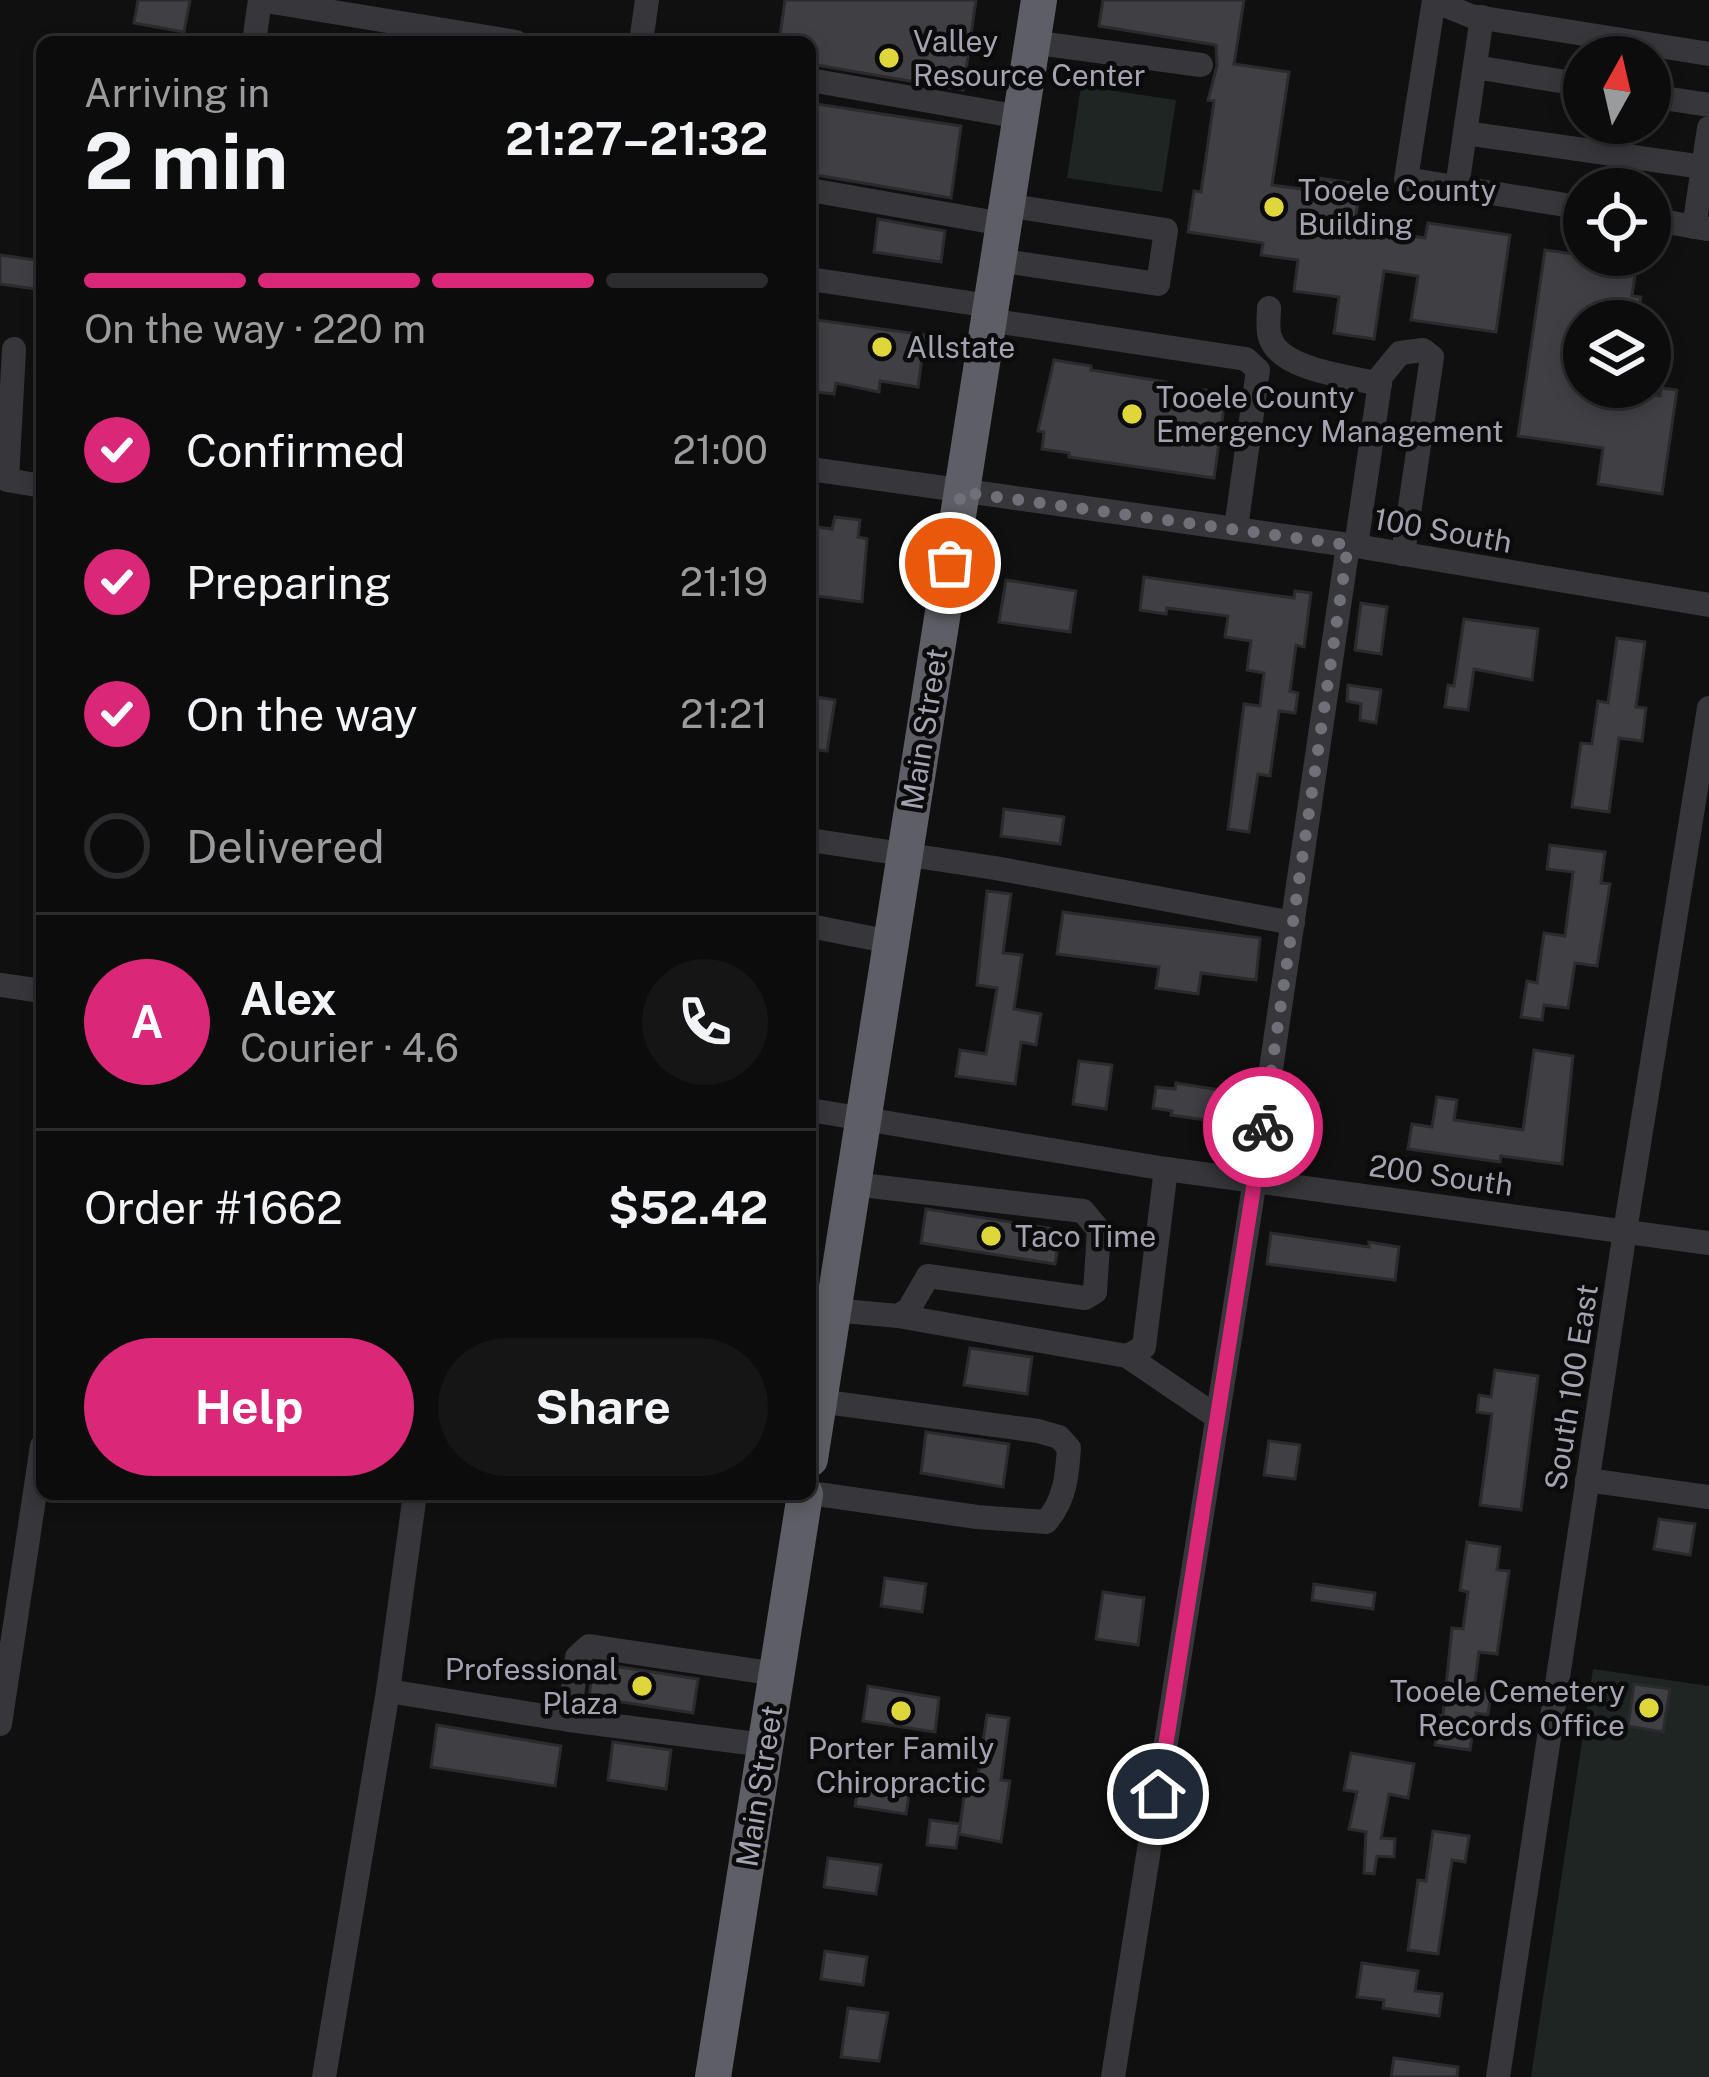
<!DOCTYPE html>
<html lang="en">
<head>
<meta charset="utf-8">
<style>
  :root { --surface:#0c0c0d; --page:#151516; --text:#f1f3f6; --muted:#9a9b9d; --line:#2c2c2e; --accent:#db2777 }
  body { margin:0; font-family:"Public Sans",sans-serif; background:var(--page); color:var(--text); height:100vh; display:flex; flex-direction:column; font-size:45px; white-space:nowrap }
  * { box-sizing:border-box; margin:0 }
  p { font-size:39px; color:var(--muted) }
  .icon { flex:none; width:66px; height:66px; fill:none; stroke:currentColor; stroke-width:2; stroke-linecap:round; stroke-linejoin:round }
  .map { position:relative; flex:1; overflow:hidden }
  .side { position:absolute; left:36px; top:36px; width:780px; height:1464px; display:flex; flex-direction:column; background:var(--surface); border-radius:18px; box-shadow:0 6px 18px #0003,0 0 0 3px var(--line) }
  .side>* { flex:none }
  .needle { width:78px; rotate:8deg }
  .fabs { position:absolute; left:1563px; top:36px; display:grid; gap:24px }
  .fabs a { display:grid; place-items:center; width:108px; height:108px; border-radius:50%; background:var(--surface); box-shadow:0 6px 18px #0003,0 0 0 3px var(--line); font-size:60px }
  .pin { position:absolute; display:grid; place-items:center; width:102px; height:102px; color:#fff; margin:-51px; border:6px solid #fff; border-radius:50%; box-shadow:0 3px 12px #0007 }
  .courier { position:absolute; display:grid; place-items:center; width:120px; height:120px; margin:-60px; border:9px solid #db2777; border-radius:50%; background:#fff; color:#222; box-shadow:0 3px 15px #0007 }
  .head em { font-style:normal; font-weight:700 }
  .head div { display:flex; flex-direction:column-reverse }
  .head { display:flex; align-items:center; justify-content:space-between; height:204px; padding:0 48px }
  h1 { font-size:78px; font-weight:700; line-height:90px }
  .bar { display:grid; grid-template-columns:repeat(4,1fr); gap:18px 12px; align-content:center; height:144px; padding:0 48px }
  .bar i { height:15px; border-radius:9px; background:var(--line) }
  .bar .on { background:var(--accent) }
  .bar p { grid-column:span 4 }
  .line { display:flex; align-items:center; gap:30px; padding:0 48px; border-top:3px solid var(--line) }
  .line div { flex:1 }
  .round { display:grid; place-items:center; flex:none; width:126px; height:126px; border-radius:63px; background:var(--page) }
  ol { padding:0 48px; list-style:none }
  li { display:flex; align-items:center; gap:36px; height:132px }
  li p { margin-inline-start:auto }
  li .icon { padding:12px; border-radius:50%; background:var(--accent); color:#fff; stroke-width:4 }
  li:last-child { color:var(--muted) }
  li i { width:66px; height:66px; border:6px solid var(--line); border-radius:50% }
  .primary-button { display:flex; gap:24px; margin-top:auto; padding:24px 48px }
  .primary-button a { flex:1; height:138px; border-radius:72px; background:var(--accent); color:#fff; font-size:48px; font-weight:700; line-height:138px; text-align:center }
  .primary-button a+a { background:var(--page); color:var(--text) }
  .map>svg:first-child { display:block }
  .green { fill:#1f2522 }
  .building { fill:#403f44; stroke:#2b2a2d; stroke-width:3 }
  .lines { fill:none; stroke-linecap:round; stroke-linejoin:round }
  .minor { stroke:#37373b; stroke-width:24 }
  .highway { stroke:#5e5e66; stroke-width:36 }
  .done { stroke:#707079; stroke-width:12; stroke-dasharray:0 21.6 }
  .route { stroke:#db2777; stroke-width:15 }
  .poi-dot { fill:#ded63b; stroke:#0b0b0c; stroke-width:4.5 }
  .labels { text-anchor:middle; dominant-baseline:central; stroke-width:9; stroke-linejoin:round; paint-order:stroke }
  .poi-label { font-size:30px; fill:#a3a3b1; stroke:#0b0b0c; text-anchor:start }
  .street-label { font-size:30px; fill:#a3a3b1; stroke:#0b0b0c }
</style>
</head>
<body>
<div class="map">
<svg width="1709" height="2077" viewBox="0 0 1709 2077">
  <rect width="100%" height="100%" fill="#101011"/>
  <g class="green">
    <path d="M1081,86L1176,100L1162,192L1067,178Z"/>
    <path d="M1593,1669L1709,1686V2077H1531Z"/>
  </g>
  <g class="building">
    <path d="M138,0H190L184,32L134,23Z"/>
    <path d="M785,0H976L963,90L810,64V42H779Z"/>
    <path d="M1103,0H1244L1234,64L1289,72L1272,185L1309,190L1311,177L1361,184L1354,227L1425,238L1428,223L1510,235L1496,332L1411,320L1418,276L1384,271L1374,339L1334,333L1339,297L1294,291L1298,260L1261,255L1263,243L1188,232L1194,191L1201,192L1214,101L1208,100L1217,66L1216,45L1099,26Z"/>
    <path d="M810,103L961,126L951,198L810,174Z"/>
    <path d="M878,219L945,231L941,262L874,252Z"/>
    <path d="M1545,250L1609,259L1610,255H1638L1632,296L1641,297L1637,321H1584V387H1627V391L1660,396L1661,388L1677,390L1662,494L1598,484L1603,448L1518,436Z"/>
    <path d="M0,255L42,261V290L0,284Z"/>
    <path d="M810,319L925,335L918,387L880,381L879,392L836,383L834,394L810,391Z"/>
    <path d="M1054,360L1091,366V370L1166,382L1164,392L1197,397L1198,389L1226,393L1214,478L1069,457V453L1042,449L1044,432L1038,431Z"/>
    <path d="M835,517L860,520L858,537L867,539L862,602L810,595V526L832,529Z"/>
    <path d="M1144,577L1294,598L1295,591L1311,593L1304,647L1296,645L1290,691L1298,693L1295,713L1279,711L1270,776L1258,774L1249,832L1228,829L1244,704L1260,706L1264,673L1247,670L1251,641L1225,637L1228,616L1167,608L1166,614L1140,610Z"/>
    <path d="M1006,580L1076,591L1070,632L999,622Z"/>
    <path d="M1361,603L1387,607L1381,654L1355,650Z"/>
    <path d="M1464,619L1538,629L1532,680L1474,669L1468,710L1445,707L1448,685L1454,686Z"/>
    <path d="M1617,638L1645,642L1636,707L1646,708L1642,741L1619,738L1609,812L1572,807L1581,743L1592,744L1598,701L1608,703Z"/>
    <path d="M1348,685L1381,690L1376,723L1360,720L1361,704L1347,701Z"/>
    <path d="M810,696L835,700L827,751L810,749Z"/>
    <path d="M1004,809L1064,817L1060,844L1001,836Z"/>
    <path d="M1550,845L1605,852L1601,883L1610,884L1597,966L1575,963L1568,1008L1544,1005L1542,1020L1521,1017L1527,981L1537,983L1544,933L1565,936L1573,872L1547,869Z"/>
    <path d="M987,891L1011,894L1003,953L1022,955L1014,1009L1041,1014L1036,1045L1021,1042L1015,1084L956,1076L960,1050L986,1054L997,988L977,985Z"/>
    <path d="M1063,912L1260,938L1256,980L1201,973L1198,994L1156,988L1159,967L1057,954Z"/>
    <path d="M1534,1050L1573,1056L1562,1164L1501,1156L1500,1162L1408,1149L1412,1124L1432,1127L1437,1097L1457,1100L1454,1120L1523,1130Z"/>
    <path d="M1079,1061L1112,1065L1106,1109L1073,1104Z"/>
    <path d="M1176,1083L1244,1094L1239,1125L1171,1115L1172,1111L1153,1108L1156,1087L1175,1089Z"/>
    <path d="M1289,1099L1319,1103L1314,1135L1285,1131Z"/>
    <path d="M926,1209L1061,1230L1055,1264L921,1243Z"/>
    <path d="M1271,1233L1369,1247V1242L1399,1247L1395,1280L1267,1264Z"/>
    <path d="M970,1348L1032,1357L1027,1394L964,1385Z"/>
    <path d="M1495,1370L1538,1376L1521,1510L1480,1505L1492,1414L1477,1412L1479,1395L1491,1397Z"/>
    <path d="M926,1432L1009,1444L1003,1487L921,1473Z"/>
    <path d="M1269,1441L1300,1445L1295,1479L1264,1475Z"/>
    <path d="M1659,1519L1695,1524L1690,1555L1654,1549Z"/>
    <path d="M1467,1542L1500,1547L1497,1570L1509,1571L1497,1654L1479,1652L1474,1689L1491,1691L1488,1715L1476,1713L1470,1750L1435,1745L1439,1715L1443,1716L1452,1628L1463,1629L1468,1592L1460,1590Z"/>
    <path d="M885,1578L926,1584L922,1612L881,1606Z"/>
    <path d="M1314,1584L1375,1593L1373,1609L1312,1600Z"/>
    <path d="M1103,1592L1144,1598L1138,1645L1096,1639Z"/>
    <path d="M594,1663L698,1679L693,1713L589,1697Z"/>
    <path d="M1634,1684L1670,1689L1663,1732L1628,1726Z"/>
    <path d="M868,1686L939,1698L935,1732L863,1721Z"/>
    <path d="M987,1715L1009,1718L1001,1780L1010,1781L1001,1842L959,1834L967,1774L978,1776Z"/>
    <path d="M437,1725L561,1746L555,1786L431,1767Z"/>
    <path d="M613,1742L671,1750L666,1789L608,1780Z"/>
    <path d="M1351,1753L1414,1764L1408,1798L1389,1794L1381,1838L1395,1839L1394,1857L1377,1856L1374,1874L1364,1873L1366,1832L1349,1829L1357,1792L1344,1790Z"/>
    <path d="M860,1774L911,1781L906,1814L855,1806Z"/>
    <path d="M930,1820L960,1824L956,1848L927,1845Z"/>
    <path d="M1433,1831L1469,1836L1465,1862L1452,1860L1438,1954L1408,1950L1418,1880L1426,1881Z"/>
    <path d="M828,1858L881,1865L876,1894L824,1887Z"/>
    <path d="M825,1951L867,1957L863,1985L821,1979Z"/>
    <path d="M1362,1963L1418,1971L1415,1991L1442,1994L1439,2016L1383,2008L1384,2000L1357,1997Z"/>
    <path d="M848,2008L888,2013L879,2061L841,2057Z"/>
    <path d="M1394,2058L1458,2067L1457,2077H1391Z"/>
  </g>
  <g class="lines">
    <g class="minor">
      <path d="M1434,0L1406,179L1584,208"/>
      <path d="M1434,1L1471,16L1709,54"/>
      <path d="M254,42L260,0L516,42"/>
      <path d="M641,42L647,0"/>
      <path d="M1031,42L1201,65"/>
      <path d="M1475,67L1584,85"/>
      <path d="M810,80L1020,117"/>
      <path d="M1650,96L1709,105"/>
      <path d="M1465,133L1703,167"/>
      <path d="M1457,187L1482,17"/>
      <path d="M810,190L1003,224"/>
      <path d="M1650,219L1707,229"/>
      <path d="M1694,227L1709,128"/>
      <path d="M997,260L1158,284L1166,230L1006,205"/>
      <path d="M810,279L990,306"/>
      <path d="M1269,308C1269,317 1267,329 1270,337C1279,370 1351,377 1380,384"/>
      <path d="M988,320L1246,359L1258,370L1236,528"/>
      <path d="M14,349L7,480L42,486"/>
      <path d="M810,469L1356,546L1709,605"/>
      <path d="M1356,546L1381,376L1400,353L1423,350L1432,357L1403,554"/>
      <path d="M810,840L995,868L1293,923"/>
      <path d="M810,926L891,942"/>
      <path d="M0,985L42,991"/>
      <path d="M810,1110L1166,1169L1709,1243"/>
      <path d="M810,1301L833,1310L898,1316L909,1309L928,1276L1085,1298L1095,1292L1099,1230L1083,1211L853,1184"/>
      <path d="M898,1316L1127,1356L1144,1347L1166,1169"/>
      <path d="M1127,1356L1217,1417"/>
      <path d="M1587,1480L1709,1497"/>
      <path d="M810,1493L977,1517L1046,1522C1065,1500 1067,1477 1069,1448L1059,1437L1038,1431L819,1401"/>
      <path d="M388,1691L569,1720L577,1657L589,1646L776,1674"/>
      <path d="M569,1720L765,1745"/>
      <path d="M0,1724L42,1446"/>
      <path d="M324,2077L388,1691L415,1494"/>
      <path d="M1113,2077L1251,1205L1348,545"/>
      <path d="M1498,2077L1625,1231L1709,708"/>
    </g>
    <g class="highway">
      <path d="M810,1459L1039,0"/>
      <path d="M713,2077L805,1494"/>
    </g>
  </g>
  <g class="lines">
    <path class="done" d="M950,563L961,492L1348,545L1263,1127"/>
    <path class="route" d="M1158,1794L1263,1127"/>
  </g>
  <g class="poi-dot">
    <circle cx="889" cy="58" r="12"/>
    <circle cx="1274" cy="207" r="12"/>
    <circle cx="882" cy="347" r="12"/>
    <circle cx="1132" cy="414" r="12"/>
    <circle cx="991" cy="1236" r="12"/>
    <circle cx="642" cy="1686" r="12"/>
    <circle cx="1649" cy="1708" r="12"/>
    <circle cx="901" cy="1711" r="12"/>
  </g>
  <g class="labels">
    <g class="poi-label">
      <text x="913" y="41">Valley<tspan x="913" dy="34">Resource Center</tspan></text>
      <text x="1298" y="190">Tooele County<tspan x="1298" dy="34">Building</tspan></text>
      <text x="906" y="347">Allstate</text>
      <text x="1156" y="397">Tooele County<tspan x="1156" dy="34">Emergency Management</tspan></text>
      <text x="1015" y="1236">Taco Time</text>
      <text x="618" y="1669" text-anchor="end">Professional<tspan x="618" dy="34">Plaza</tspan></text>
      <text x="1625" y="1691" text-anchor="end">Tooele Cemetery<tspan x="1625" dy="34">Records Office</tspan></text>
      <text x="901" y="1748" text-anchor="middle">Porter Family<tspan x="901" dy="34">Chiropractic</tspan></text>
    </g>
    <g class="street-label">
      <text transform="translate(1443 530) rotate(10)">100 South</text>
      <text transform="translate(924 729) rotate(-81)">Main Street</text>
      <text transform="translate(1441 1175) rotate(8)">200 South</text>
      <text transform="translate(1571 1387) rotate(-81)">South 100 East</text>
      <text transform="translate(759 1786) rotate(-81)">Main Street</text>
    </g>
  </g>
</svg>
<div class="fabs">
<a><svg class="needle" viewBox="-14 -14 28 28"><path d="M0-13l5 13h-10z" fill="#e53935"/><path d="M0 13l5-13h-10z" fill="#9a9b9d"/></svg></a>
<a><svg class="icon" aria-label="locate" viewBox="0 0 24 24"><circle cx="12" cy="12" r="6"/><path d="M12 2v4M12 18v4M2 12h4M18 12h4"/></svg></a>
<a><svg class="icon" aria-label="layers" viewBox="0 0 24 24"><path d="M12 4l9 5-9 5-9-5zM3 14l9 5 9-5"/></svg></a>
</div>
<div class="pin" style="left:950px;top:563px;background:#ea580c"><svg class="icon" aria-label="bag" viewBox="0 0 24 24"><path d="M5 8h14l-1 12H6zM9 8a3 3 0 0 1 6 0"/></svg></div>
<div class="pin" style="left:1158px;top:1794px;background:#1f2937"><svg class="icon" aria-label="home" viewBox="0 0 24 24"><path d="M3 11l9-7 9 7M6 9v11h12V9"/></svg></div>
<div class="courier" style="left:1263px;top:1127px"><svg class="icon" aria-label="bike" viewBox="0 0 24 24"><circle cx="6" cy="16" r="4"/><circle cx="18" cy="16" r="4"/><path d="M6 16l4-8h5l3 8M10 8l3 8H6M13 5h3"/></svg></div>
<section class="side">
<div class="head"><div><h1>2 min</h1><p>Arriving in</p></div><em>21:27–21:32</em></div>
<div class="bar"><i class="on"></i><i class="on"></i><i class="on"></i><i></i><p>On the way · 220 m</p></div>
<ol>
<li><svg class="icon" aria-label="check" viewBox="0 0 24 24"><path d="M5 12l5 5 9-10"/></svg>Confirmed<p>21:00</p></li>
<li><svg class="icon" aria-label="check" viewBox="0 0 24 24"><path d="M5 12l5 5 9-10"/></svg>Preparing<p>21:19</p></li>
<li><svg class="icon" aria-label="check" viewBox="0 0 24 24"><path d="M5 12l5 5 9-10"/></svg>On the way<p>21:21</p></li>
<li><i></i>Delivered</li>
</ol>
<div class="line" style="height:216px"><b class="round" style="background:var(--accent);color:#fff">A</b><div><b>Alex</b><p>Courier · 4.6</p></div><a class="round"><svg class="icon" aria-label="phone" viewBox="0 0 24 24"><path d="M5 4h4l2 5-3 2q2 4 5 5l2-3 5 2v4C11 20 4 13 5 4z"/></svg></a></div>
<div class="line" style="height:156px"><div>Order #1662</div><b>$52.42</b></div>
<div class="primary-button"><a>Help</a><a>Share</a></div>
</section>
</div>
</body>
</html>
